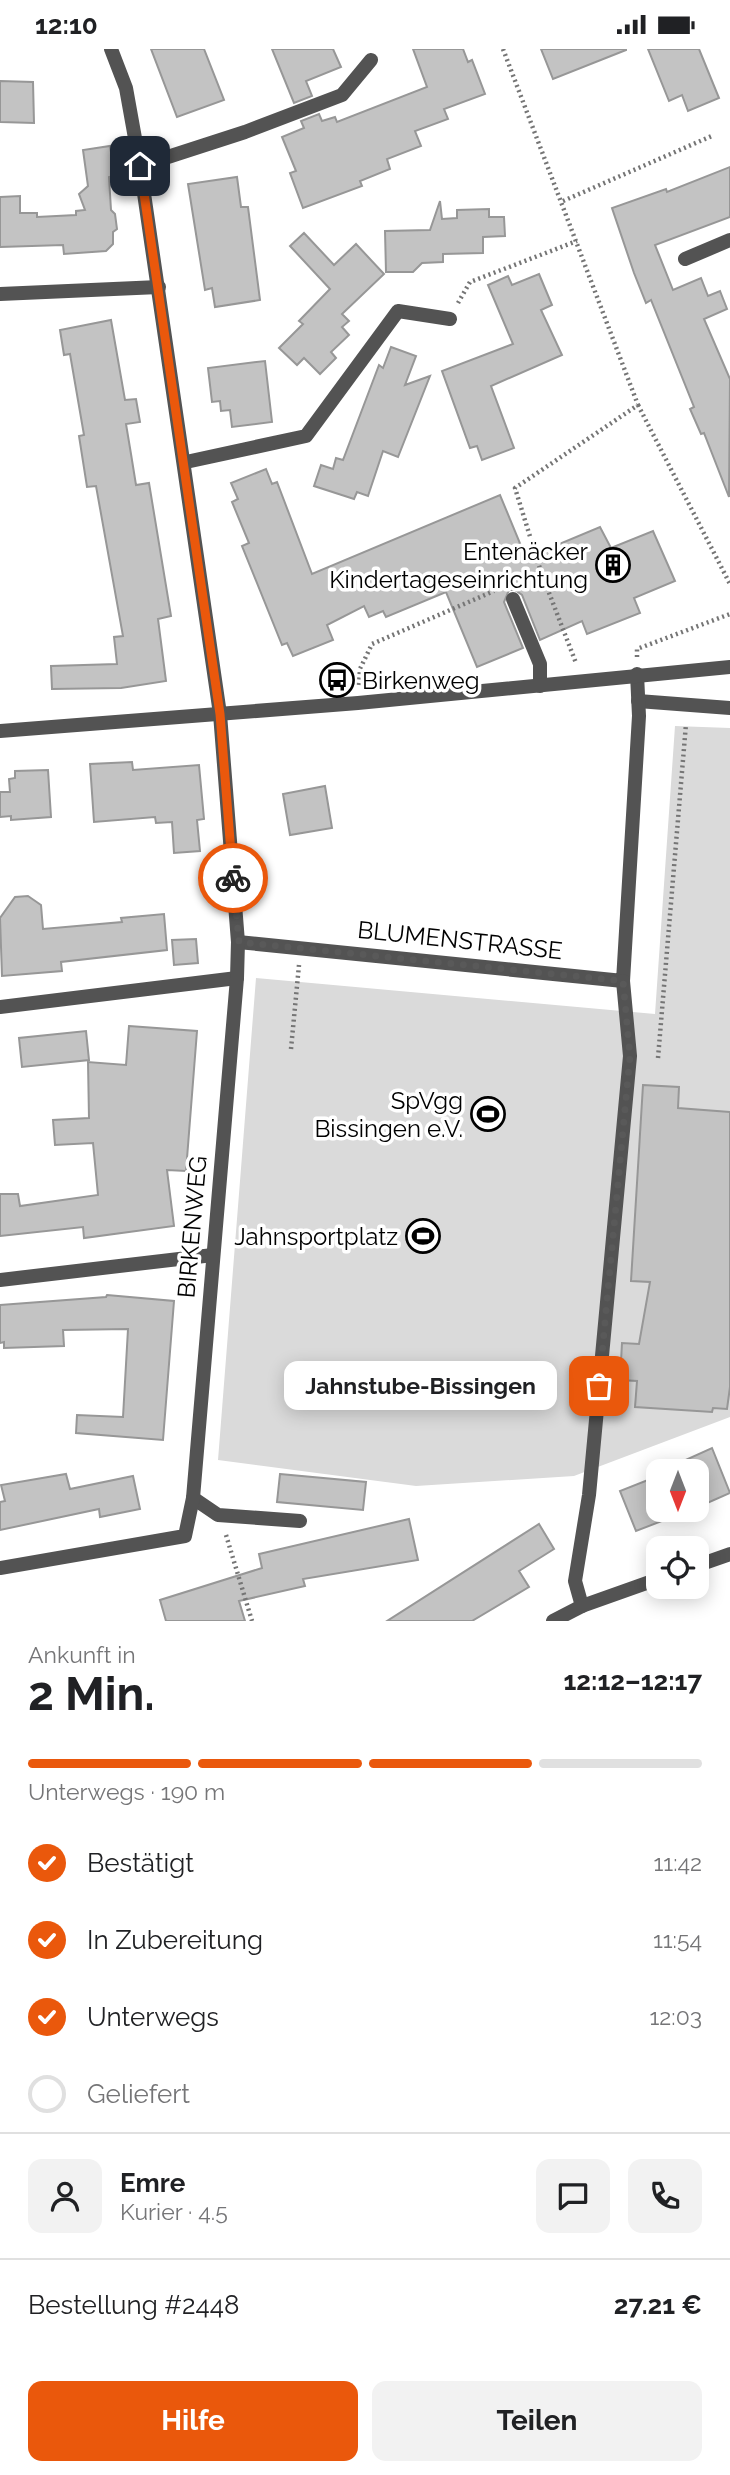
<!DOCTYPE html>
<html lang="de">
<head>
<meta charset="utf-8">
<style>
  :root { --surface:#fff; --page:#f2f2f2; --text:#202124; --muted:#757577; --line:#e0e0e0; --accent:#ea580c }
  body { margin:0; font-family:Raleway,sans-serif; background:var(--page); color:var(--text); height:100vh; display:flex; flex-direction:column; font-size:26px; white-space:nowrap }
  * { box-sizing:border-box; margin:0 }
  p { font-size:23px; color:var(--muted) }
  .icon { flex:none; width:38px; height:38px; fill:none; stroke:currentColor; stroke-width:2; stroke-linecap:round; stroke-linejoin:round }
  .map { position:relative; height:1572px; overflow:hidden }
  .sheet { display:flex; flex-direction:column; background:var(--surface); flex:1 }
  .sheet>* { flex:none }
  .needle { width:46px; rotate:180deg }
  .fabs { position:absolute; left:646px; top:1410px; display:grid; gap:14px }
  .fabs a { display:grid; place-items:center; width:63px; height:63px; border-radius:14px; background:var(--surface); box-shadow:0 4px 18px #0003; font-size:35px }
  .pin { position:absolute; display:grid; place-items:center; width:60px; height:60px; color:#fff; margin:-30px; border-radius:14px; box-shadow:0 4px 10px #0006 }
  .courier { position:absolute; display:grid; place-items:center; width:70px; height:70px; margin:-35px; border:5px solid #ea580c; border-radius:50%; background:#fff; color:#222; box-shadow:0 2px 9px #0007 }
  .bubble { position:absolute; height:49px; border-radius:14px; background:var(--surface); box-shadow:0 4px 18px #0003; font-size:23px; font-weight:700; line-height:49px; text-align:center }
  .overview em { font-style:normal; font-weight:700 }
  .overview div { display:flex; flex-direction:column-reverse }
  .overview { display:flex; align-items:center; justify-content:space-between; height:119px; padding:0 28px }
  h1 { font-size:46px; font-weight:700; line-height:52px }
  .bar { display:grid; grid-template-columns:repeat(4,1fr); gap:10px 7px; align-content:center; height:84px; padding:0 28px }
  .bar i { height:9px; border-radius:5px; background:var(--line) }
  .bar .on { background:var(--accent) }
  .bar p { grid-column:span 4 }
  .line { display:flex; align-items:center; gap:18px; padding:0 28px; border-top:2px solid var(--line) }
  .line div { flex:1 }
  .round { display:grid; place-items:center; flex:none; width:74px; height:74px; border-radius:14px; background:var(--page) }
  ol { padding:0 28px; list-style:none }
  li { display:flex; align-items:center; gap:21px; height:77px }
  li p { margin-inline-start:auto }
  li .icon { padding:7px; border-radius:50%; background:var(--accent); color:#fff; stroke-width:4 }
  li:last-child { color:var(--muted) }
  li i { width:38px; height:38px; border:4px solid var(--line); border-radius:50% }
  .button { display:flex; gap:14px; margin-top:auto; padding:14px 28px }
  .button a { flex:1; height:80px; border-radius:14px; background:var(--accent); color:#fff; font-size:28px; font-weight:700; line-height:80px; text-align:center }
  .button a+a { background:var(--page); color:var(--text) }
  .status { display:flex; justify-content:space-between; align-items:center; height:49px; padding:0 35px; background:var(--surface); direction:ltr }
  .status svg { height:19px; fill:currentColor }
  .map>svg:first-child { display:block }
  .green { fill:#dadada }
  .building { fill:#c3c3c3; stroke:#979797; stroke-width:2 }
  .lines { fill:none; stroke-linecap:round; stroke-linejoin:round }
  .path { stroke:#757575; stroke-width:4.5; stroke-dasharray:2 3.5; stroke-linecap:butt }
  .lane { stroke:#535353; stroke-width:14 }
  .street { stroke:#535353; stroke-width:14 }
  .done { stroke:#595959; stroke-width:7; stroke-dasharray:0 12.6 }
  .route { stroke:#ea580c; stroke-width:9 }
  .labels { text-anchor:middle; dominant-baseline:central; stroke-width:7; stroke-linejoin:round; paint-order:stroke }
  .poi-label { font-size:24px; fill:#000; stroke:#fff; text-anchor:end }
  .street-label { font-size:24px; fill:#000; stroke:#fff }
</style>
</head>
<body>
<div class="status"><b>12:10</b><svg viewBox="0 0 49 12"><path d="M0 12V9h3v3zM5 12V6h3v6zM10 12V3h3v9zM15 12V0h3v12zM26 1h20v11H26zM47 4h2v5h-2z"/></svg></div>
<div class="map">
<svg width="730" height="1572" viewBox="0 0 730 1572">
  <rect width="100%" height="100%" fill="#fff"/>
  <path class="green" d="M675,677L730,679V1368L574,1427L416,1437L218,1411L256,929L655,965Z"/>
  <g class="building">
    <path d="M151,0H204L224,51L177,68Z"/>
    <path d="M272,0H333L341,18L306,32L312,47L294,54Z"/>
    <path d="M413,0H463L468,13L472,11L485,45L444,60L448,70L415,82L421,97L387,110L390,120L360,132L362,137L303,159L290,124L296,122L282,88L304,79L301,72L319,65L322,72L335,68L337,73L427,38Z"/>
    <path d="M541,0H626V1L553,30Z"/>
    <path d="M648,0H699L719,49L688,62L682,46L669,52Z"/>
    <path d="M0,32L33,33L34,74L0,73Z"/>
    <path d="M110,97L115,127L109,128L111,161L115,165L117,180L113,183V195L106,202L64,205L63,196L0,198V148L20,147V164H37V168L76,166V162L85,161L79,145L88,137L83,101Z"/>
    <path d="M730,118V168L655,196L673,241L701,229L708,247L720,242L727,260L704,270L730,330L729,448L704,384L701,385L690,360L694,358L651,251L646,254L634,224L612,159L666,140L667,143Z"/>
    <path d="M237,128L241,158H248L260,251L215,258L212,239L205,241L188,135Z"/>
    <path d="M440,152L442,170L457,169V161L489,160V168H504L505,187L483,188V204L443,205V213L422,214L413,223H386L385,182L430,181Z"/>
    <path d="M304,184L334,216L356,195L384,225L342,265L349,272L342,278L349,286L331,303L336,309L320,325L304,309L297,316L279,299L303,275L299,272L330,240L290,197Z"/>
    <path d="M539,225L552,256L541,261L562,306L491,337L514,399L482,411L477,397L470,399L442,322L513,295L488,236L508,227L512,236Z"/>
    <path d="M111,271L125,351L136,350L140,373L126,375L131,405L136,436L149,434L171,567L158,570L166,632L121,639L52,640L51,617L117,615L114,588L123,587L96,437L87,438L79,387L84,386L70,305L64,306L60,281Z"/>
    <path d="M391,298L416,307L405,336L430,327L398,408L383,402L368,447L357,443L354,450L314,437L321,416L333,420L336,409L343,411L379,316L383,319Z"/>
    <path d="M265,312L272,373L232,378L230,361L221,362L220,352L212,353L208,319Z"/>
    <path d="M266,420L272,435L277,433L312,525L500,446L526,509L600,478L611,499L653,482L675,532L634,549L640,564L587,585L582,572L540,591L522,546L515,541H509L504,553L523,599L477,618L446,543L386,568L383,562L369,568L364,557L327,576L333,591L293,607L287,594L282,596L242,497L249,494L232,453L238,450L231,434Z"/>
    <path d="M132,713L133,721L199,716L204,770L197,771L200,802L174,804L172,773L156,774L155,768L94,773L90,715Z"/>
    <path d="M48,721L51,768L11,771V767L0,768V743H10L9,730L15,729V722Z"/>
    <path d="M325,737L332,779L290,786L283,745Z"/>
    <path d="M28,847L41,856L43,880L122,873L121,869L164,865L167,901L61,913L62,922L2,927L0,869L15,848Z"/>
    <path d="M196,890L198,914L174,916L172,891Z"/>
    <path d="M129,977L197,982L186,1122L167,1121L174,1177L84,1189L83,1178L0,1187V1145H18L20,1157L98,1146L93,1094L55,1096L53,1071L89,1069L88,1013L126,1016Z"/>
    <path d="M86,982L89,1011L22,1018L19,989Z"/>
    <path d="M643,1036L679,1038L678,1059L730,1063V1338L727,1360L713,1359L712,1363L635,1358L637,1332L620,1331L622,1294L639,1295L650,1233L631,1232Z"/>
    <path d="M107,1246L174,1252L163,1391L76,1384L77,1366L123,1368L128,1280L63,1281L64,1297L4,1299V1293L0,1294V1256L106,1248Z"/>
    <path d="M712,1399L730,1444L696,1459V1423H669L682,1417L681,1413Z"/>
    <path d="M66,1425L70,1440L133,1427L140,1460L100,1468L99,1460L0,1481V1453L5,1452L1,1436Z"/>
    <path d="M280,1425L366,1433L363,1461L277,1453Z"/>
    <path d="M658,1427V1461H690L636,1482L620,1442Z"/>
    <path d="M409,1470L418,1511L303,1530L305,1537L239,1552L245,1572H166L160,1551L262,1519L259,1505Z"/>
    <path d="M539,1475L554,1500L519,1522L529,1538L472,1572H387Z"/>
  </g>
  <g class="lines">
    <g class="path">
      <path d="M503,0L638,356L515,439L541,523L519,532"/>
      <path d="M563,152L714,86"/>
      <path d="M458,254L470,233L577,192"/>
      <path d="M638,356L730,535"/>
      <path d="M541,523L576,614"/>
      <path d="M637,608V600L730,565"/>
      <path d="M359,636L360,620L372,595L494,542"/>
      <path d="M291,1000L299,916"/>
      <path d="M658,1009L686,675"/>
      <path d="M226,1486L252,1572"/>
    </g>
    <g class="lane">
      <path d="M685,210L730,191"/>
      <path d="M513,550L540,615V637"/>
      <path d="M638,652L730,659"/>
      <path d="M238,893L623,932L639,667L637,625"/>
      <path d="M193,1449L218,1466L300,1472"/>
      <path d="M582,1557L575,1532L589,1446L630,1007L623,932"/>
    </g>
    <g class="street">
      <path d="M140,117L245,83L342,46L371,11"/>
      <path d="M0,245L159,238"/>
      <path d="M186,413L306,387L398,262L450,270"/>
      <path d="M0,682L358,654L730,618"/>
      <path d="M0,958L237,929"/>
      <path d="M0,1231L213,1206"/>
      <path d="M696,1517L730,1505"/>
      <path d="M0,1519L185,1487L193,1449L237,929L238,893L220,665L140,117L126,39L111,0"/>
      <path d="M553,1572L582,1557L658,1530"/>
    </g>
  </g>
  <g class="lines">
    <path class="done" d="M233,829L239,893L623,932L630,1007L599,1337"/>
    <path class="route" d="M140,117L220,665L233,829"/>
  </g>
  <defs>
    <g id="building-ring" transform="scale(1.75)"><circle r="9.5" fill="#fff" stroke="#000" stroke-width="1.5"/><path d="M-4-6H4V6H1V3H-1V6H-4ZM-2.5-4.3h1.7v1.8h-1.7ZM.8-4.3h1.7v1.8H.8ZM-2.5-1h1.7V.8h-1.7ZM.8-1h1.7V.8H.8Z" fill="#000"/></g>
    <g id="bus-ring" transform="scale(1.75)"><circle r="9.5" fill="#fff" stroke="#000" stroke-width="1.5"/><path d="M-5-6H5V4H4V6H2V4H-2V6H-4V4H-5ZM-3.5-4V0h7V-4ZM-3.5 1.2v1.5H-2V1.2ZM2 1.2v1.5H3.5V1.2Z" fill="#000"/></g>
    <g id="stadium-ring" transform="scale(1.75)"><circle r="9.5" fill="#fff" stroke="#000" stroke-width="1.5"/><path d="M0-5a6.5 5 0 1 0 0 10a6.5 5 0 1 0 0-10ZM-3.5-1.8h7v3.6h-7Z" fill="#000"/></g>
  </defs>
  <g fill-rule="evenodd">
    <use href="#building-ring" x="613" y="516"/>
    <use href="#bus-ring" x="337" y="631"/>
    <use href="#stadium-ring" x="488" y="1065"/>
    <use href="#stadium-ring" x="423" y="1187"/>
  </g>
  <g class="labels">
    <g class="poi-label">
      <text x="588" y="502">Entenäcker<tspan x="588" dy="28">Kindertageseinrichtung</tspan></text>
      <text x="362" y="631" text-anchor="start">Birkenweg</text>
      <text x="463" y="1051">SpVgg<tspan x="463" dy="28">Bissingen e.V.</tspan></text>
      <text x="398" y="1187">Jahnsportplatz</text>
    </g>
    <g class="street-label">
      <text transform="translate(460 891) rotate(6)">BLUMENSTRASSE</text>
      <text transform="translate(192 1178) rotate(-85)">BIRKENWEG</text>
    </g>
  </g>
</svg>
<div class="fabs">
<a><svg class="needle" viewBox="-14 -14 28 28"><path d="M0-13l5 13h-10z" fill="#e53935"/><path d="M0 13l5-13h-10z" fill="#757577"/></svg></a>
<a><svg class="icon" aria-label="locate" viewBox="0 0 24 24"><circle cx="12" cy="12" r="6"/><path d="M12 2v4M12 18v4M2 12h4M18 12h4"/></svg></a>
</div>
<div class="pin" style="left:599px;top:1337px;background:#ea580c"><svg class="icon" aria-label="bag" viewBox="0 0 24 24"><path d="M5 8h14l-1 12H6zM9 8a3 3 0 0 1 6 0"/></svg></div>
<div class="pin" style="left:140px;top:117px;background:#1f2937"><svg class="icon" aria-label="home" viewBox="0 0 24 24"><path d="M3 11l9-7 9 7M6 9v11h12V9"/></svg></div>
<div class="courier" style="left:233px;top:829px"><svg class="icon" aria-label="bike" viewBox="0 0 24 24"><circle cx="6" cy="16" r="4"/><circle cx="18" cy="16" r="4"/><path d="M6 16l4-8h5l3 8M10 8l3 8H6M13 5h3"/></svg></div>
<div class="bubble" style="left:284px;top:1312px;width:273px">Jahnstube-Bissingen</div>
</div>
<section class="sheet">
<div class="overview"><div><h1>2 Min.</h1><p>Ankunft in</p></div><em>12:12–12:17</em></div>
<div class="bar"><i class="on"></i><i class="on"></i><i class="on"></i><i></i><p>Unterwegs · 190 m</p></div>
<ol>
<li><svg class="icon" aria-label="check" viewBox="0 0 24 24"><path d="M5 12l5 5 9-10"/></svg>Bestätigt<p>11:42</p></li>
<li><svg class="icon" aria-label="check" viewBox="0 0 24 24"><path d="M5 12l5 5 9-10"/></svg>In Zubereitung<p>11:54</p></li>
<li><svg class="icon" aria-label="check" viewBox="0 0 24 24"><path d="M5 12l5 5 9-10"/></svg>Unterwegs<p>12:03</p></li>
<li><i></i>Geliefert</li>
</ol>
<div class="line" style="height:126px"><a class="round"><svg class="icon" aria-label="person" viewBox="0 0 24 24"><circle cx="12" cy="8" r="4"/><path d="M4 21q1-7 8-7t8 7"/></svg></a><div><b>Emre</b><p>Kurier · 4.5</p></div><a class="round"><svg class="icon" aria-label="chat" viewBox="0 0 24 24"><path d="M4 5h16v11H9l-5 4z"/></svg></a><a class="round"><svg class="icon" aria-label="phone" viewBox="0 0 24 24"><path d="M5 4h4l2 5-3 2q2 4 5 5l2-3 5 2v4C11 20 4 13 5 4z"/></svg></a></div>
<div class="line" style="height:91px"><div>Bestellung #2448</div><b>27.21 €</b></div>
<div class="button"><a>Hilfe</a><a>Teilen</a></div>
</section>
</body>
</html>
